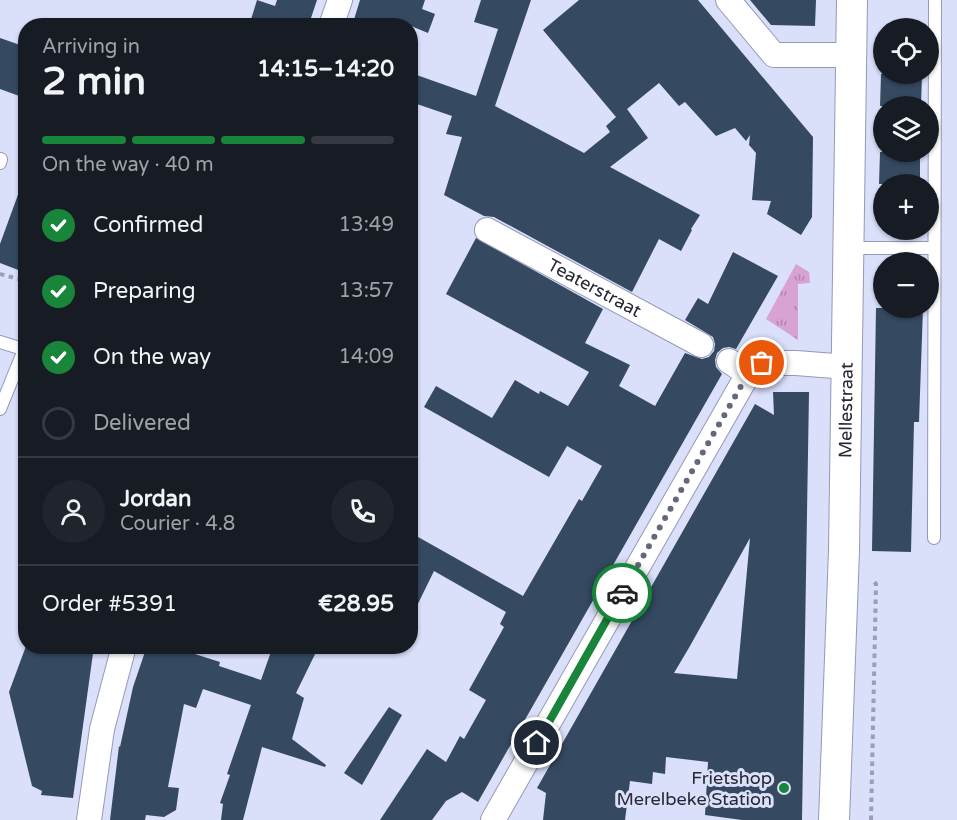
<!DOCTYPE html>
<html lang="en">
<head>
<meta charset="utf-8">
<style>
  :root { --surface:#171b24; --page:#20242c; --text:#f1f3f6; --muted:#9ea1a6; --line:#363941; --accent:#19853b }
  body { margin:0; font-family:"Varela Round",sans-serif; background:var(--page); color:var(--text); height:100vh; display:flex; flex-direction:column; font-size:22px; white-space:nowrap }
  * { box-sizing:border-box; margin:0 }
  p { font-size:20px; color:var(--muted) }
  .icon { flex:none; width:33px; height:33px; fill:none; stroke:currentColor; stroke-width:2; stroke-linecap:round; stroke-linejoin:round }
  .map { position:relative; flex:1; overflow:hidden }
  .side { position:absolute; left:18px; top:18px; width:400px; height:636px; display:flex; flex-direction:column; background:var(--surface); border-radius:24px; box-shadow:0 2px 4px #0004 }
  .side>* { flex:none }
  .fabs { position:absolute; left:873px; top:18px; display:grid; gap:12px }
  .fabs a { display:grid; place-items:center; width:66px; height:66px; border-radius:50%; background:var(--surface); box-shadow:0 2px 4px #0004; font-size:30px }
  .pin { position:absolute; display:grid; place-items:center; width:51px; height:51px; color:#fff; margin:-26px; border:3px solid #fff; border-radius:50%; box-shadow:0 2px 6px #0007 }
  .courier { position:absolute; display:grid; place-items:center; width:60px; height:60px; margin:-30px; border:4px solid #19853b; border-radius:50%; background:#fff; color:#222; box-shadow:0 2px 8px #0007 }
  .headline em { font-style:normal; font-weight:800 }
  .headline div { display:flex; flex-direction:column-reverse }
  .headline { display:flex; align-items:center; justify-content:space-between; height:102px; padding:0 24px }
  h1 { font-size:39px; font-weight:800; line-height:45px }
  .bar { display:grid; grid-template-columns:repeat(4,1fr); gap:9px 6px; align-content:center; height:72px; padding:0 24px }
  .bar i { height:8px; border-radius:4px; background:var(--line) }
  .bar .on { background:var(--accent) }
  .bar p { grid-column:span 4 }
  .line { display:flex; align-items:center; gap:15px; padding:0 24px; border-top:2px solid var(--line) }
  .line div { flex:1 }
  .round { display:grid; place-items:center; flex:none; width:63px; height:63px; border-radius:32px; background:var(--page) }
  ol { padding:0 24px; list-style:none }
  li { display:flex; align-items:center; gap:18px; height:66px }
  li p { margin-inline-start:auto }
  li .icon { padding:6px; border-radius:50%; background:var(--accent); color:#fff; stroke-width:4 }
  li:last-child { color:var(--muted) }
  li i { width:33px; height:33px; border:3px solid var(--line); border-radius:50% }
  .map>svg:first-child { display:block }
  .grass { fill:url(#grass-tufts) }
  .building { fill:#354a61; fill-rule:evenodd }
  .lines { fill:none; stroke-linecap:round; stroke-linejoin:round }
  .service-casing { stroke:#9499b9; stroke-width:14 }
  .minor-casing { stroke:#9499b9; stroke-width:26 }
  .tertiary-casing { stroke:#9499b9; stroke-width:32 }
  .path { stroke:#9b9fb6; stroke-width:4; stroke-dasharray:4.5 4.5; stroke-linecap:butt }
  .service { stroke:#fff; stroke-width:12 }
  .minor { stroke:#fff; stroke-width:24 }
  .tertiary { stroke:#fff; stroke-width:30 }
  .done { stroke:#65687a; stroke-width:6; stroke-dasharray:0 10.8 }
  .route { stroke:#19853b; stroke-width:8 }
  .poi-dot { fill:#19853b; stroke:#dadffa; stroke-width:2 }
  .labels { text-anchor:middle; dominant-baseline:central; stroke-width:6; stroke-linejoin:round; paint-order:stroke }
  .street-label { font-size:18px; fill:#262835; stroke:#dadffa }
  .poi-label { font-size:18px; fill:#262835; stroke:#dadffa; text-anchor:end }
</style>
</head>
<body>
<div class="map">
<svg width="957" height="820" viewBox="0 0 957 820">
  <defs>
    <pattern id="grass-tufts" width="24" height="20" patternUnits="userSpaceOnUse" patternTransform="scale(1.5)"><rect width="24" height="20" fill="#d8a2d4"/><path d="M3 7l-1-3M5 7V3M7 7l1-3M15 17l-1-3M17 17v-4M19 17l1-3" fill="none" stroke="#af84ad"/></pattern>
  </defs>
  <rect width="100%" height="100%" fill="#dadffa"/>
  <path class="grass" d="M796,264L809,272L810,283L798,284V340L766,319Z"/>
  <g class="building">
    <path d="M257,0L275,6L277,0H317L311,18L318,20L317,26H249Z"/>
    <path d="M360,0H425L422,9L435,14L428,33L411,26H352Z"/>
    <path d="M481,0H531L495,106L584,153L610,132L606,126L616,117L543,30L579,0H698L813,137L812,217L801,235L767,214L771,201L752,200L756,153L749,145L750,135L746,141L735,128L716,136L685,102L679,106L659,83L627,109L648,138L610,167L700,215L691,229L692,230L681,251L659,239L632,292L494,217L484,216L444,195L462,137L446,134L452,116L411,102V73L476,96L498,29L474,22Z"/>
    <path d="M750,0H816L815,26L771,25Z"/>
    <path d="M0,38L26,47V86L22,97L0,89Z"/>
    <path d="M881,74H922L921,106H880Z"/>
    <path d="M880,152H920V184H879Z"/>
    <path d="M23,181L26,182V273L0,263V244Z"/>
    <path d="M476,238L603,309L585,343L630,365L619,386L655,406L685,353L702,359L709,357L714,351L715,344L713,337L685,320L698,298L708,304L733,252L778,276L736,349L729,347L723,348L717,353L715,360L716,367L722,374L478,802L462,792L446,801L432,820H380L427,749L446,762L460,736L464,739L486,700L469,690L504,627L500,624L506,612L434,571L411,618V533L523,596L579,499L582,501L602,466L567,446L549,477L424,407L436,386L492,418L515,380L539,394L540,391L568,406L589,372L446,294Z"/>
    <path d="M876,308H923L919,422H914L911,552L872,551Z"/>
    <path d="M773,392H809L802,820H742L705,815L708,762L666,757L665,774L653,772L652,784L630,781L625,820H543L546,793L537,788L755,404L774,415ZM750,538L737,679L674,673L690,646Z"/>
    <path d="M26,646H94L73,798L41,795L42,791L32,786L9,692Z"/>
    <path d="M147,646H183L182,650L220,662L219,666L261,680L273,646H319L296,693L304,698L292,739L326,765L325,767L262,747L243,820H221L223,804L220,803L230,775L227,774L251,705L203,689L196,708L184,704L168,787L179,788L176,810L164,817L146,815L145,820H110L119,746L120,747L133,687Z"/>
    <path d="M389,707L402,715L362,785L344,773Z"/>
  </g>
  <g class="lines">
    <g class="service-casing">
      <g id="service">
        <path d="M0,163L1,159"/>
        <path d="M850,248H934"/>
        <path d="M0,342L26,350"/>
        <path d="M0,409L26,345"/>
        <path d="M934,538L935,0"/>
      </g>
    </g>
    <g class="minor-casing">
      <g id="minor">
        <path d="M728,0L774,55H851"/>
        <path d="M331,26L340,0"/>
        <path id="s1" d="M487,230L701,345"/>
        <path d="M729,361L748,374"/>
        <path d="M89,820L102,729L124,646"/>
        <path d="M493,820L748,374L762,363H796L847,367"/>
      </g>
    </g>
    <g class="tertiary-casing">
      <g id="tertiary">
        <path id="s2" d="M834,820L844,550L852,0"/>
      </g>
    </g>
    <g class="path">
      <path d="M0,274L26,281"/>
      <path d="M871,820L876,584L872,579"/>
    </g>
    <use href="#service" class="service"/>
    <use href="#minor" class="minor"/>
    <use href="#tertiary" class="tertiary"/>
  </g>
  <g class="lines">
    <path class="done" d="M622,593L748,374L762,363"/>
    <path class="route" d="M537,743L622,593"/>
  </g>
  <circle class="poi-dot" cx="784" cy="788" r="6"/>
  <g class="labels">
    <g class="street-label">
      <text stroke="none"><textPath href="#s1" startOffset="122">Teaterstraat</textPath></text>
      <text stroke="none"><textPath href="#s2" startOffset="410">Mellestraat</textPath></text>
    </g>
    <g class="poi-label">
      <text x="772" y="778">Frietshop<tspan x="772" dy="21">Merelbeke Station</tspan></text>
    </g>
  </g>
</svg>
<div class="fabs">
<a><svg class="icon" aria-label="locate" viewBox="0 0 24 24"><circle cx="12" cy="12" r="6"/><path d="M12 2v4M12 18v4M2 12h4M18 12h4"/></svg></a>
<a><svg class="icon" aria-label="layers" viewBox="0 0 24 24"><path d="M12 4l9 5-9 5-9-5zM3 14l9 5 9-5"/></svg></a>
<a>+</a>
<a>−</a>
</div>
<div class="pin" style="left:762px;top:363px;background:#ea580c"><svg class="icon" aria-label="bag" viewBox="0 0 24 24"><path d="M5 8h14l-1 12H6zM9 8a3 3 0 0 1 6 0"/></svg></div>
<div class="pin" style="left:537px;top:743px;background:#1f2937"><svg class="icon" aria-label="home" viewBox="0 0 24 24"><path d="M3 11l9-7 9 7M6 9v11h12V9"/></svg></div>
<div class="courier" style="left:622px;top:593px"><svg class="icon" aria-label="car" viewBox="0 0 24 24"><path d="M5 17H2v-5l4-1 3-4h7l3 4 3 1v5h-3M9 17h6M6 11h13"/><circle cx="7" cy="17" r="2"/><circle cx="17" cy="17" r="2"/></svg></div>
<section class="side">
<div class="headline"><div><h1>2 min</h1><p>Arriving in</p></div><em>14:15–14:20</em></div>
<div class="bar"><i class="on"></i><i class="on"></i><i class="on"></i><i></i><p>On the way · 40 m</p></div>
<ol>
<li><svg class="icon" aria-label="check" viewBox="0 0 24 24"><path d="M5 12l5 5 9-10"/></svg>Confirmed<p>13:49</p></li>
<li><svg class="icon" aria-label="check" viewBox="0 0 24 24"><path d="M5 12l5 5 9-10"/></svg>Preparing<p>13:57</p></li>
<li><svg class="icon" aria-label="check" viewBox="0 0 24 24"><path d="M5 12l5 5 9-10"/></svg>On the way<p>14:09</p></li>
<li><i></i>Delivered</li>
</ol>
<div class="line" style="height:108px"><a class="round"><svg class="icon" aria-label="person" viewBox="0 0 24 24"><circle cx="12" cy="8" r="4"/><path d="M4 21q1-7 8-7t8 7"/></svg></a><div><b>Jordan</b><p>Courier · 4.8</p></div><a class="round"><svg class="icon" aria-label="phone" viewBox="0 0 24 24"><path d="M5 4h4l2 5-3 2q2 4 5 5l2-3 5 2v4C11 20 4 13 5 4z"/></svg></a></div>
<div class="line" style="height:78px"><div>Order #5391</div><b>€28.95</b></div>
</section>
</div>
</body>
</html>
